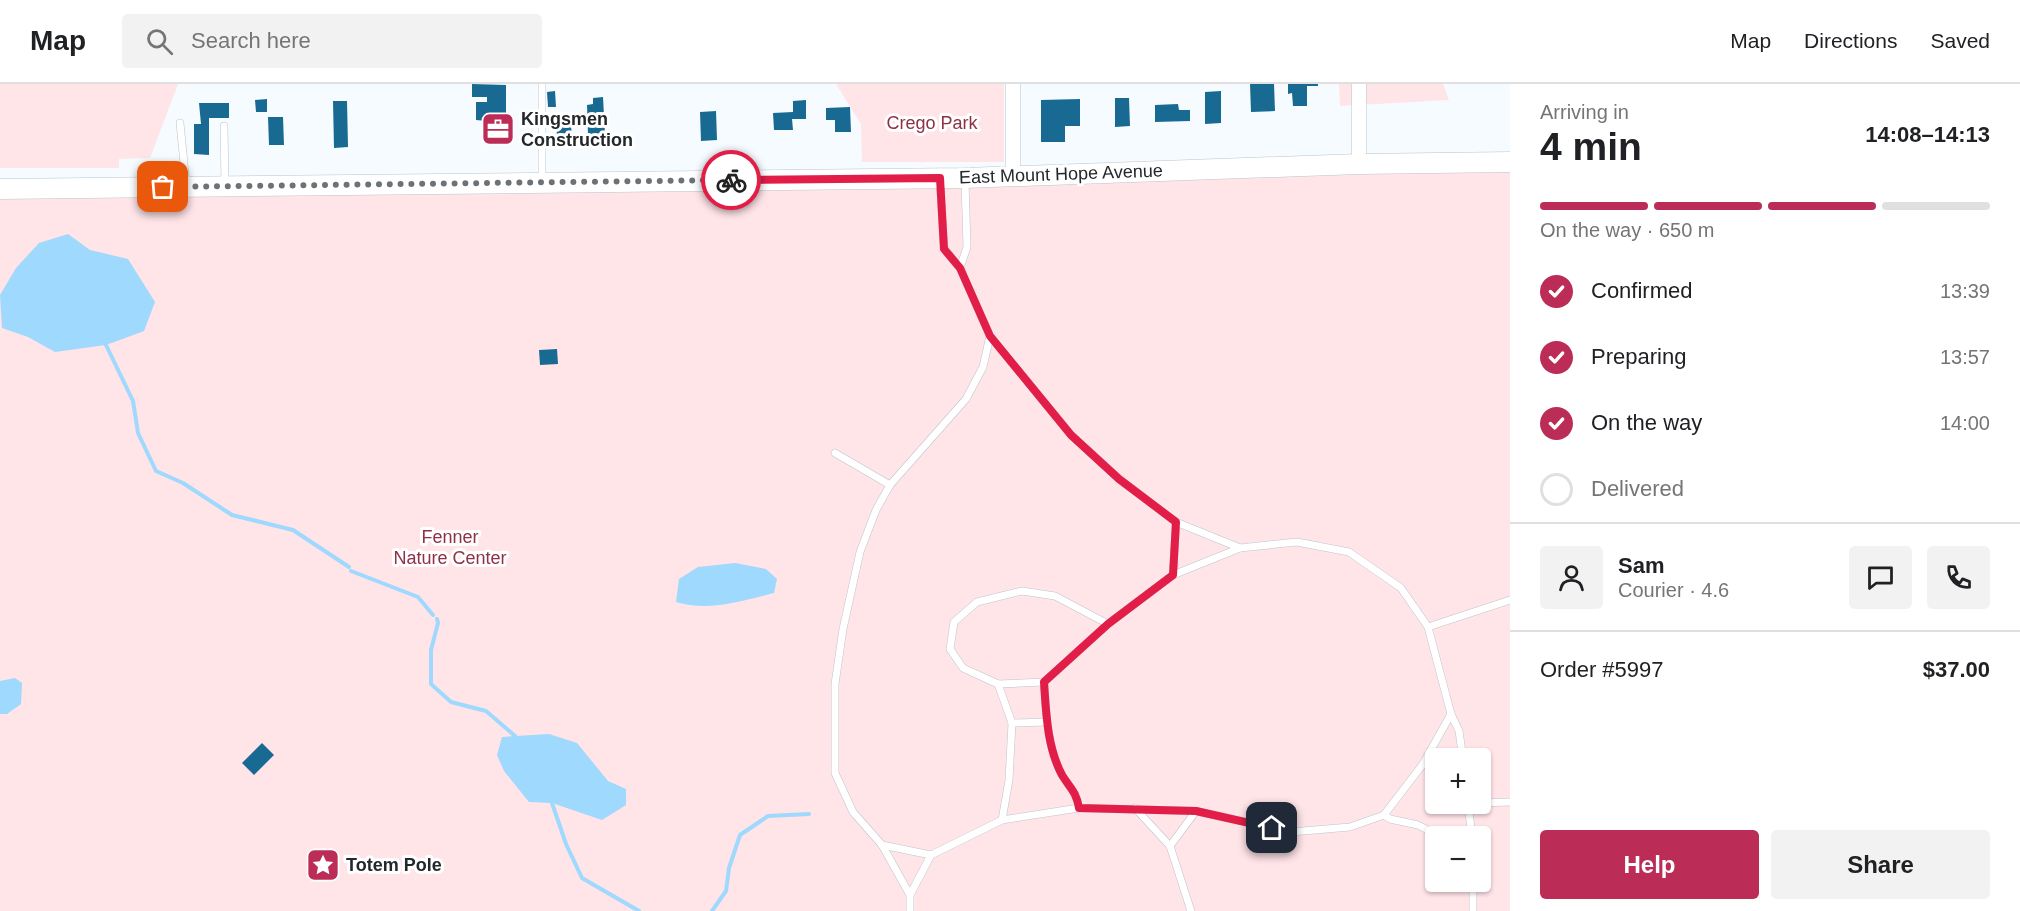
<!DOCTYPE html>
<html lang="en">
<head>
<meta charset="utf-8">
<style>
  :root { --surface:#fff; --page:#f2f2f2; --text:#202124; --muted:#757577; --line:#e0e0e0; --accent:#bb2c57 }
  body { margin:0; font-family:Helvetica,sans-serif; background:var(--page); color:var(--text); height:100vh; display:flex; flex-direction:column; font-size:22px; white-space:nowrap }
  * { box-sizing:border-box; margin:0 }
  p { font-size:20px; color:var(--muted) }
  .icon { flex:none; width:33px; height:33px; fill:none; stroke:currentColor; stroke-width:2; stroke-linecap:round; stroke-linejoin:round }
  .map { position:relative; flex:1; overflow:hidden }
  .side { display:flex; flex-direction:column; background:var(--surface); width:510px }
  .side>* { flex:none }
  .buttons { position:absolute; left:1425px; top:664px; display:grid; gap:12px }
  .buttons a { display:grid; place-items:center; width:66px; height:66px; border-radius:6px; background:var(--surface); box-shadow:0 2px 4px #0004; font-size:30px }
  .pin { position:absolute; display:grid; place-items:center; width:51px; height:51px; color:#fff; margin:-26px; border-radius:12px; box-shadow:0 3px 9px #0006 }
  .courier { position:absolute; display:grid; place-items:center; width:60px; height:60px; margin:-30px; border:4px solid #e11d48; border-radius:50%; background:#fff; color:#222; box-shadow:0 2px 8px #0007 }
  .head em { font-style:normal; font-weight:600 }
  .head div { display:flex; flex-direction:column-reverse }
  .head { display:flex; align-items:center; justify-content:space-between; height:102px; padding:0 30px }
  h1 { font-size:39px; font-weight:600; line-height:45px }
  .bar { display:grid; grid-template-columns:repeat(4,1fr); gap:9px 6px; align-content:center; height:72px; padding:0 30px }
  .bar i { height:8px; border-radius:4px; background:var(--line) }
  .bar .active { background:var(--accent) }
  .bar p { grid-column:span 4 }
  .line { display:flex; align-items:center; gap:15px; padding:0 30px; border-top:2px solid var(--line) }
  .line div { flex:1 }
  .round { display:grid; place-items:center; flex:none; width:63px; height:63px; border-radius:6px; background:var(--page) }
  ol { padding:0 30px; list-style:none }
  li { display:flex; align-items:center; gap:18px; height:66px }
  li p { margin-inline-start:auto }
  li .icon { padding:6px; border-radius:50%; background:var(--accent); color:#fff; stroke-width:4 }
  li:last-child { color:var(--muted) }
  li i { width:33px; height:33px; border:3px solid var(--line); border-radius:50% }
  .button { display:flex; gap:12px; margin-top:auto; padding:12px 30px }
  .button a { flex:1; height:69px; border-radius:6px; background:var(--accent); color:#fff; font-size:24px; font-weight:600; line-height:69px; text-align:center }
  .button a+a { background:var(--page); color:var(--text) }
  header { display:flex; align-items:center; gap:36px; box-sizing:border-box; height:84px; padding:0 30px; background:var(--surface); border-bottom:2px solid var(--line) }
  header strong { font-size:28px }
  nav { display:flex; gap:33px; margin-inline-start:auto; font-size:21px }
  .search { width:420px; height:54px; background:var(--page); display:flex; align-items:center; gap:15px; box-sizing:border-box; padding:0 21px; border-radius:6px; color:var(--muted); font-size:22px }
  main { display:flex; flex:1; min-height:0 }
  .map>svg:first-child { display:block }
  .green { fill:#ffe4e8; fill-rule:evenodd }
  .water { fill:#9fd9fd }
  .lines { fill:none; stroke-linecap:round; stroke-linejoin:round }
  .stream { stroke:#9fd9fd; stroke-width:4 }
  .building { fill:#196a93 }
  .lane-casing { stroke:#bac6ce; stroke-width:8 }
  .street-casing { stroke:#bac6ce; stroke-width:15 }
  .secondary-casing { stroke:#bac6ce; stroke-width:21 }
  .lane { stroke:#fff; stroke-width:7 }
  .street { stroke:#fff; stroke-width:14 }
  .secondary { stroke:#fff; stroke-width:20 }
  .done { stroke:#6c7275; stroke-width:6; stroke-dasharray:0 10.8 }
  .route { stroke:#e11d48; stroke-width:8 }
  .labels { text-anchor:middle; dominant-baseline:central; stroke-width:6; stroke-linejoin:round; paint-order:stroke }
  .poi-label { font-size:18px; font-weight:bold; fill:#23282b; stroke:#fff; text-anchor:start }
  .park-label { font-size:18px; fill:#8e3048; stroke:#fff }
  .street-label { font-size:18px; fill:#23282b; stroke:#fff }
</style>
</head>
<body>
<header>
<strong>Map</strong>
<div class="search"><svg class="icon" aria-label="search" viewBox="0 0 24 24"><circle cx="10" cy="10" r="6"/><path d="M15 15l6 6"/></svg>Search here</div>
<nav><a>Map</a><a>Directions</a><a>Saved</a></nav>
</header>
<main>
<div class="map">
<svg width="1510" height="827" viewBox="0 0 1510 827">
  <rect width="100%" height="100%" fill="#f5fbfe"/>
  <g class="green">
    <path d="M0,0H178L150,74L119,75V84H0Z"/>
    <path d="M836,0H1004V78H862L861,40Z"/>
    <path d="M1339,0H1443L1449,16L1340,22Z"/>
    <path d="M1510,79V827H0V107ZM1436,675H1480V720H1436ZM1436,753H1480V798H1436Z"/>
  </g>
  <g class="water">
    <path d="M68,150L90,166L128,175L155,218L144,247L106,261L55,268L28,253L2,244L0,211L16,184L39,159Z"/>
    <path d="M735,479L766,485L777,495L774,509C743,517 708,528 676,518L679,495L698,483Z"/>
    <path d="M15,594L22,599L21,620L7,630H0V597Z"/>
    <path d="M549,650L577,659L608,697L626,705V721L602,736L552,719L529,718L504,687L497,671L502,653Z"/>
  </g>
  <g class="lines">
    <g class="stream">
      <path d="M106,261L133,317L138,349L156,387L183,399L232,431L293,446L349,483"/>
      <path d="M351,487L418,513L433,531"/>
      <path d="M437,535L438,539L431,566V600L451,618L486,627L515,652"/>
      <path d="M552,719L566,760L582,794L639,827"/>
      <path d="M712,827L726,807L729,784L740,751L768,732L809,730"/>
    </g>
  </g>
  <g class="building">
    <path d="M472,0L506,1V53H487V37L476,36V18H487V13H472Z"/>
    <path d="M1250,0H1274L1275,27L1251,28Z"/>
    <path d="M1288,0H1318V2H1307V22H1293L1292,9L1288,10Z"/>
    <path d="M555,7L556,23H548L547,8Z"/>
    <path d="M1221,7V39L1205,40V8Z"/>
    <path d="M603,13L605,50L588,51L587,21L593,20V14Z"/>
    <path d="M1115,14H1129L1130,42L1115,43Z"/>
    <path d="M267,15V28H256L255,16Z"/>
    <path d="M1080,15V42H1065V58H1041V16Z"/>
    <path d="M806,16V35H792L793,46H774L773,29L793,28V17Z"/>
    <path d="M333,17H347L348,63L334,64Z"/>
    <path d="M199,19H229V34H209V71L194,70V40H201Z"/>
    <path d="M1178,20L1179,26H1190V37L1155,38V21Z"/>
    <path d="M850,23L851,48H835V36H826V24Z"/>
    <path d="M716,27L717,56L701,57L700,28Z"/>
    <path d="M570,29L572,54L557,55L556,30Z"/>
    <path d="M268,33H283L284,61H269Z"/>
    <path d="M557,265L558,280L540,281L539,266Z"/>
    <path d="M262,659L274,671L254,691L242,679Z"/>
  </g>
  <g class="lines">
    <g class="lane-casing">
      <g id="lane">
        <path d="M542,0V97"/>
        <path d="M180,39L186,100"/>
        <path d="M224,42L225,100"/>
        <path d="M960,184L967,163L965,97"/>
        <path d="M990,252L1071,351L1119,395L1176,438L1240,464L1297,458L1349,468L1401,504L1428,543L1451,630L1459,647L1463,675"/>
        <path d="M835,369L890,401"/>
        <path d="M1173,491L1176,438"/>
        <path d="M1108,540L1044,598L998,600L963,584L950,565L954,538L977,518L1022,507L1055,512L1108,540L1173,491L1240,464"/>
        <path d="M1428,543L1510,516"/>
        <path d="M1044,598C1046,628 1047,663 1062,691C1070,705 1076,707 1079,724"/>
        <path d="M998,600L1012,639L1009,696L1002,736"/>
        <path d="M1012,639L1046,638"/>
        <path d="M1480,719L1510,718"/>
        <path d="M1468,720L1472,753"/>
        <path d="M1135,724L1170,762L1191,827"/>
        <path d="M1384,731L1390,735L1418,741L1441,753"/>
        <path d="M882,761L931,771L1002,736L1079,724L1196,727L1291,748L1350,743L1384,731L1423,680L1451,630"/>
        <path d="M1170,762L1196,727"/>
        <path d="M1473,798V827"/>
        <path d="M910,811L931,771"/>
        <path d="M910,827V811L882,761L853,728L835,689V600L843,545L860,468L876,426L890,401L966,315L983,283L990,252L960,184L944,164L940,97"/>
      </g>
    </g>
    <g class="street-casing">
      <g id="street">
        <path d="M1013,0V92"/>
        <path d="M1359,80V0"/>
      </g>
    </g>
    <g class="secondary-casing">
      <path id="secondary" d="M0,105L965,94L1359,80L1510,78"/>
    </g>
    <use href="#lane" class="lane"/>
    <use href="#street" class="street"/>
    <use href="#secondary" class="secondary"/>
  </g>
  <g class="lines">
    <path class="done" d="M163,103L731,96"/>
    <path class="route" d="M731,96L940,94L944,165L960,184L990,252L1071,351L1119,395L1176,438L1173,491L1108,540L1044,598C1046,628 1047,663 1062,691C1070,704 1076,707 1079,724L1196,727L1272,744"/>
  </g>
  <defs>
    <g id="office-square" transform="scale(1.725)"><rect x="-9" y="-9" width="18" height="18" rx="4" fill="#bb2c57" stroke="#fff"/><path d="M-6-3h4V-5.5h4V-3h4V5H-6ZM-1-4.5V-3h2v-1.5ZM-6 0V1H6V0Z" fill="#fff"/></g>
    <g id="sight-square" transform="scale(1.725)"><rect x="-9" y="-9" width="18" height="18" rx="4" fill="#bb2c57" stroke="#fff"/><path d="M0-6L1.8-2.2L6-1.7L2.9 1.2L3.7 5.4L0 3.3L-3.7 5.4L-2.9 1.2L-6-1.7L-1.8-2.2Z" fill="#fff"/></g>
  </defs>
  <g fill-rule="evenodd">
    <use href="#office-square" x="498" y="45"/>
    <use href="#sight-square" x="323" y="781"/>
  </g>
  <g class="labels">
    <g class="poi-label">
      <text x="521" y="35">Kingsmen<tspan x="521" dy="21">Construction</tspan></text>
      <text x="346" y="781">Totem Pole</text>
    </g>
    <g class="park-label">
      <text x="932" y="39">Crego Park</text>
      <text x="450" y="453">Fenner<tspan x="450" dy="21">Nature Center</tspan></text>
    </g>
    <g class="street-label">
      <text transform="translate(1061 90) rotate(-2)">East Mount Hope Avenue</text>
    </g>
  </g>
</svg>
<div class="buttons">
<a>+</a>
<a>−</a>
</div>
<div class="pin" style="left:163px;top:103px;background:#ea580c"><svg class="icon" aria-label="bag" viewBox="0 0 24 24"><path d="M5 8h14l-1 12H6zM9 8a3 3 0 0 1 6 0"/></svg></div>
<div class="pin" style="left:1272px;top:744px;background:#1f2937"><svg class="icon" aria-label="home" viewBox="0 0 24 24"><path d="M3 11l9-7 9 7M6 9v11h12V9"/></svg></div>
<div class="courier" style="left:731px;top:96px"><svg class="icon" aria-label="bike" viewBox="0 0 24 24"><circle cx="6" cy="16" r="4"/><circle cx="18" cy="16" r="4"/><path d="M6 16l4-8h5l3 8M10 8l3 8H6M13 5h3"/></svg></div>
</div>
<section class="side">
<div class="head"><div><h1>4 min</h1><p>Arriving in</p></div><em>14:08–14:13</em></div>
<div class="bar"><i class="active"></i><i class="active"></i><i class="active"></i><i></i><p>On the way · 650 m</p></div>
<ol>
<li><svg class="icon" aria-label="check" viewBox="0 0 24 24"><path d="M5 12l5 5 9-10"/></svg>Confirmed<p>13:39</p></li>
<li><svg class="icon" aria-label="check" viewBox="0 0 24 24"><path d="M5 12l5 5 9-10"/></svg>Preparing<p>13:57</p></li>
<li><svg class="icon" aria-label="check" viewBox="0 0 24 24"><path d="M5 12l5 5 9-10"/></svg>On the way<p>14:00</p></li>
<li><i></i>Delivered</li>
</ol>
<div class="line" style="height:108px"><a class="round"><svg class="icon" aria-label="person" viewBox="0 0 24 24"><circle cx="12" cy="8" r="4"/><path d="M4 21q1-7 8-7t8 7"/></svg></a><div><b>Sam</b><p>Courier · 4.6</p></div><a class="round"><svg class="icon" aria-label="chat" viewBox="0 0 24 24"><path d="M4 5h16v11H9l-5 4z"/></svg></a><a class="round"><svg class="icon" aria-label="phone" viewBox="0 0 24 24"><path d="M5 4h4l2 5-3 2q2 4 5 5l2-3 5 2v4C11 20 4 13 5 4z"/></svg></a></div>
<div class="line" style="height:78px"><div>Order #5997</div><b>$37.00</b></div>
<div class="button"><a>Help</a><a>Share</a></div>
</section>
</main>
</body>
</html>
